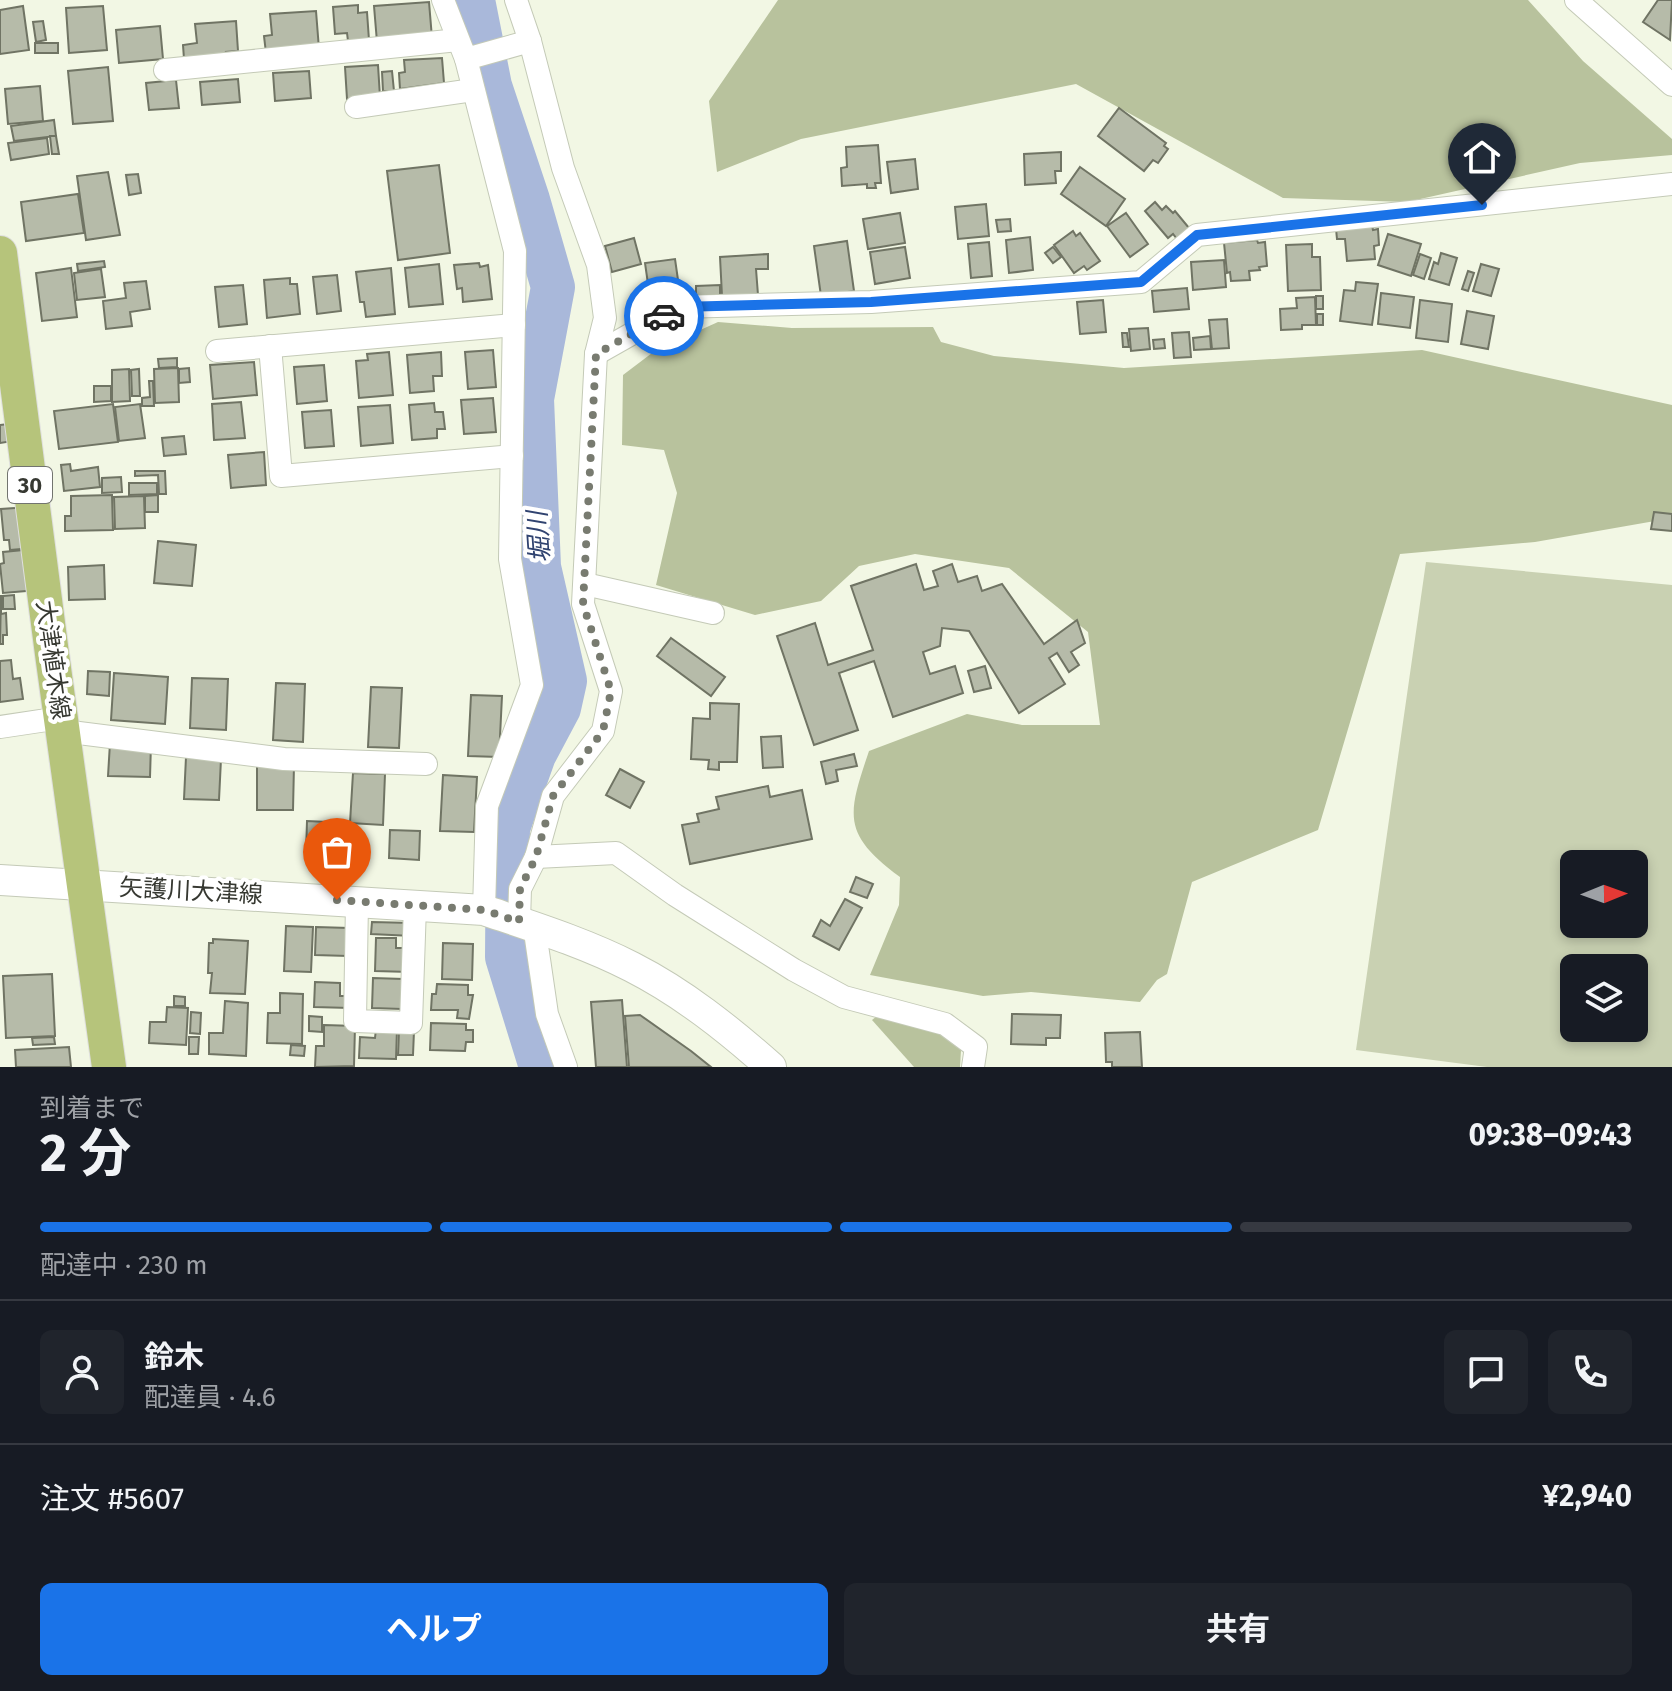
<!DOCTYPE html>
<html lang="ja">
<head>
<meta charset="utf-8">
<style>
  :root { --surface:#171b24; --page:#20242c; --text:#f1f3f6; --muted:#9ea1a6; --line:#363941; --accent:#1a73e8 }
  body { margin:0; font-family:"Fira Sans","Noto Sans JP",sans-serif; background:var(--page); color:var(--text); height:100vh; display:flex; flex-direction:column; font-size:30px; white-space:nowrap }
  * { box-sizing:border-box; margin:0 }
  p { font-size:26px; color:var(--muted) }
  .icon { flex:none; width:44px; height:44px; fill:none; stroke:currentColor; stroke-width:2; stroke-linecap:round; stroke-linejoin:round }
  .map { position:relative; height:1067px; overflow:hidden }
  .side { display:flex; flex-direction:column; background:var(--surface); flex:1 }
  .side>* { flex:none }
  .needle { width:52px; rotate:89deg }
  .fabs { position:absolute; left:1560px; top:850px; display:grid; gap:16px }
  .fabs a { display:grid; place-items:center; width:88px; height:88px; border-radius:12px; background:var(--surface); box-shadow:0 4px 12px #0003; font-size:40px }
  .pin { position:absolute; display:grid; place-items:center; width:68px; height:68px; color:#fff; margin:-82px -34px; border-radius:50% 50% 50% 0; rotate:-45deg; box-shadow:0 0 8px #0007 }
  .pin .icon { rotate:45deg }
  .courier { position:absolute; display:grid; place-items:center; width:80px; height:80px; margin:-40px; border:6px solid #1a73e8; border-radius:50%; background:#fff; color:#222; box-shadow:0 2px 10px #0007 }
  .overview em { font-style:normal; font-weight:700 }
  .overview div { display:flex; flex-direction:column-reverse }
  .overview { display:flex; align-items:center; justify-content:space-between; height:136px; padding:0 40px }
  h1 { font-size:52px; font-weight:700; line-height:60px }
  .bar { display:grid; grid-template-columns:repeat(4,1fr); gap:12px 8px; align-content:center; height:96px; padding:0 40px }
  .bar i { height:10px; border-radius:6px; background:var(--line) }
  .bar .on { background:var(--accent) }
  .bar p { grid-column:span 4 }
  .line { display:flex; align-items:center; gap:20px; padding:0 40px; border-top:2px solid var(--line) }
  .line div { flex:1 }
  .round { display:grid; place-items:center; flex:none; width:84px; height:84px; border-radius:12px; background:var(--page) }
  .cta { display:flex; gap:16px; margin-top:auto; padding:16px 40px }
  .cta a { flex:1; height:92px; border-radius:12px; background:var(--accent); color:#fff; font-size:32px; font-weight:700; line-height:92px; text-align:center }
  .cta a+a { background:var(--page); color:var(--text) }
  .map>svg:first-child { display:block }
  .green { fill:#c9d1b2; fill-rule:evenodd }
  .forest { fill:#b8c29d }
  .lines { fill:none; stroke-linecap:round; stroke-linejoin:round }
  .river { stroke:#a9b8da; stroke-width:44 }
  .building { fill:#b6bba9; stroke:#707464; stroke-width:2 }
  .street-casing { stroke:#c4cab7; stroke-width:24 }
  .secondary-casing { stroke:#c4cab7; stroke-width:32 }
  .primary-casing { stroke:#dfdfde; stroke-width:36 }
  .street { stroke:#fff; stroke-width:22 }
  .secondary { stroke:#fff; stroke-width:30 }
  .primary { stroke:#b6c47b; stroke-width:34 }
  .done { stroke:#787b70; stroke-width:8; stroke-dasharray:0 14.4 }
  .route { stroke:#1a73e8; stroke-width:10 }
  .labels { text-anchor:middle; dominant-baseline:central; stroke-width:8; stroke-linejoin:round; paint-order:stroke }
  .shield { fill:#fff; stroke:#72746f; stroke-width:2 }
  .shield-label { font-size:22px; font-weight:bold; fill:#363831 }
  .street-label { font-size:24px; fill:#363831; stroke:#fff }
  .water-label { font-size:26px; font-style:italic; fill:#304370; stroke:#fff }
</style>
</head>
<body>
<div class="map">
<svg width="1672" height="1067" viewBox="0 0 1672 1067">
  <rect width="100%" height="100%" fill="#f2f7e4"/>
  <path class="green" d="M1426,562L1672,585V1067H1487L1356,1050ZM1574,864H1634V924H1574ZM1574,968H1634V1028H1574Z"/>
  <g class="forest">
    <path d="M778,0H1528L1583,61L1672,139V155L1580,163L1407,202L1283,198L1076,84L801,139L717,172L709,101Z"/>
    <path d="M718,322L792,328L933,327L941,342L994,356L1124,368L1422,350L1672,405V518L1535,542L1400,554L1318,830L1192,882L1167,974L1157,980L1140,1002L1031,992L983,996L870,975L899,905L900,877C842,834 847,816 869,751L967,714L1022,725H1100L1088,632L1009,568L915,554L859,566L821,601L755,615L656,585L677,493L664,450L622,445L623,375L656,350Z"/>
    <path d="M877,1016L938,1030L961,1050L960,1067H914L872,1020Z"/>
  </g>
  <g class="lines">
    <path class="river" d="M473,0L490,86L528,200L553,287L532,399L539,567L565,681L559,708L534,755L508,828L507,957L541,1067"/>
  </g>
  <g class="building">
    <path d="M1658,0H1672L1670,40L1643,22Z"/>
    <path d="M429,2L432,38L377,42L374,6Z"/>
    <path d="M358,5V13L367,12L369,40L348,41L347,33L335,34L333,7Z"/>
    <path d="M23,6L29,50L0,54V10Z"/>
    <path d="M103,6L107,50L69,53L66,8Z"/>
    <path d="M316,11L319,49L266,53L264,36L272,35L270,14Z"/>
    <path d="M43,21L46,40L36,42L33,22Z"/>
    <path d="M236,21L238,51L226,52L227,55L184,59L183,45L197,43L195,24Z"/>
    <path d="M160,26L163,59L119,63L116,30Z"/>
    <rect x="35" y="43" width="23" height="10"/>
    <path d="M442,58L444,83L400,89L399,73L405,72L404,60Z"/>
    <path d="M378,65L380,97L347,99L345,67Z"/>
    <path d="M108,67L113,121L73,124L68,71Z"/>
    <path d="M309,71L311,98L275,101L273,73Z"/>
    <path d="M392,71L394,91H383L382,72Z"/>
    <path d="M238,79L240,102L202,105L200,82Z"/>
    <path d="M176,80L179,108L149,110L146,83Z"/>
    <path d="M40,86L43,121L8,124L5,89Z"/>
    <path d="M1119,108L1166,143L1164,146L1168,149L1158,163L1153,160L1144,171L1098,136Z"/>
    <path d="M54,120L56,136L14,141L11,126Z"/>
    <path d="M50,136H56L59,154H52Z"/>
    <path d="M47,138L49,154L11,160L8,143Z"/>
    <path d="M878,145L881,183H875L876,188H867V184L842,186L841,168L847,167L846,147Z"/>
    <path d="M1061,152V171H1055L1056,183L1025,185L1024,154Z"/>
    <path d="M915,159L918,189L891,193L887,162Z"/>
    <path d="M439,165L450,253L398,260L387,171Z"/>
    <path d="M1080,167L1125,199L1106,226L1061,194Z"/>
    <path d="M108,172L120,235L86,240L77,176Z"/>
    <path d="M138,174L141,193L129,195L126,175Z"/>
    <path d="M78,194L84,233L26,241L21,202Z"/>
    <path d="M1155,202L1162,210L1166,206L1173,213L1175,211L1189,228L1177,239L1173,234L1168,238L1145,211Z"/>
    <path d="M986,204L989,236L958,239L955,207Z"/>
    <path d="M900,213L905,243L868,249L863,219Z"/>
    <path d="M1126,213L1148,244L1130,257L1107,226Z"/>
    <path d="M1010,219L1011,231L998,232L996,220Z"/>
    <path d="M1372,226L1373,230L1378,229L1379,245L1374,246L1375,259L1347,261L1345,239H1337L1336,229Z"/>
    <path d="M1073,231L1076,236L1080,233L1100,261L1087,270L1084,266L1074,273L1054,245Z"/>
    <path d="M1388,234L1421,244L1411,276L1378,265Z"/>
    <path d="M1030,237L1033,270L1009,273L1006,240Z"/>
    <path d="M634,238L641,264L612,272L605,246Z"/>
    <path d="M1257,240L1258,243L1265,242L1267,266L1259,267L1260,270L1249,271L1250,280L1231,281L1230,272L1227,273L1224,243Z"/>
    <path d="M847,241L854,291L821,296L814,246Z"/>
    <path d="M989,242L992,276L971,278L968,244Z"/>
    <path d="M1312,244V257H1320L1321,290L1288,291L1286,245Z"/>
    <path d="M905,247L910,278L875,284L870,252Z"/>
    <path d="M1053,247L1061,257L1053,263L1045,253Z"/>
    <path d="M1441,253L1457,258L1449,285L1429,279L1434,262L1438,264Z"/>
    <path d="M768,254V269H756L758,295L722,296L720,257Z"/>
    <path d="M1420,254L1431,258L1424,279L1413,275Z"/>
    <path d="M675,259L681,301L651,305L645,263Z"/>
    <path d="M1224,260L1226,287L1193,290L1191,262Z"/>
    <path d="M104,261L105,267L78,271L77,264Z"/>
    <path d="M479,263L480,267L488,265L492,299L463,302L462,288L457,289L454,265Z"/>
    <path d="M439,264L443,304L409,307L405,268Z"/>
    <path d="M1481,264L1499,269L1491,296L1473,291Z"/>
    <path d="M71,268L77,317L42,321L36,273Z"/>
    <path d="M391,268L395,314L366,317L364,302H360L356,272Z"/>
    <path d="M101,269L105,297L77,300L74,273Z"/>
    <path d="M1468,271L1474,273L1468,291L1462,289Z"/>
    <path d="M337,275L341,311L317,314L313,277Z"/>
    <path d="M290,278V284H297L300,314L267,318L264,280Z"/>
    <path d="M146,281L150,309L130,312L132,326L106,329L103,301L126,298L124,283Z"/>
    <path d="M1356,282L1378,284L1372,325L1340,321L1344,290L1355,291Z"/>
    <path d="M243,285L247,324L219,327L215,287Z"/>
    <path d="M720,285V295L696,296V286Z"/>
    <path d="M1187,288L1189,309L1154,312L1152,291Z"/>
    <path d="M1381,293L1414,297L1410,328L1378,324Z"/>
    <rect x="1316" y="296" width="7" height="13"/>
    <path d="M1315,297L1316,325H1302V329L1281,330L1280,309L1297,308L1296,298Z"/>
    <path d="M1103,300L1106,332L1080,334L1077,302Z"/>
    <path d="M1420,300L1452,304L1448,342L1416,338Z"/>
    <path d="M1467,311L1494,316L1488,349L1461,344Z"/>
    <rect x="1317" y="314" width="6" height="11"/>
    <path d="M1227,319L1229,348L1212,349L1209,320Z"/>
    <path d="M1148,328L1150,349L1131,351L1129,329Z"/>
    <path d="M1189,332L1191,357L1174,358L1172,333Z"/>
    <path d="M1122,333H1127L1129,347H1123Z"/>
    <path d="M1210,336L1211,349L1194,350L1193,338Z"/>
    <path d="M1164,339L1165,348L1154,349L1153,340Z"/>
    <path d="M493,350L496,387L468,389L465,352Z"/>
    <path d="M389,352L393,395L359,398L356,361L368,360L367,354Z"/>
    <path d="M441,352L442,376H433L434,391L410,393L407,355Z"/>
    <path d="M177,358V367L159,368L158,359Z"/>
    <path d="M254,362L257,395L213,399L210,365Z"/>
    <path d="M324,365L327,401L297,404L294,367Z"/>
    <path d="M178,368L179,402L155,403L154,369Z"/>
    <path d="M189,368L190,382L179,383V369Z"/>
    <path d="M129,369L130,401L112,402V370Z"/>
    <path d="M139,369L140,396H132L131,370Z"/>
    <path d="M149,381H153L154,406H142V398L150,397Z"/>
    <path d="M94,386H111V401L94,402Z"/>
    <path d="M493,398L496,432L464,434L461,400Z"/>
    <path d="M241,402L245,438L214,440L212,404Z"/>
    <path d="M434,403L435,412H443L445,429H437V438L412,440L409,405Z"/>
    <path d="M113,404L118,442L59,449L54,411Z"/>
    <path d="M140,404L145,438L119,441L115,407Z"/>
    <path d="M390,405L393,443L361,446L358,407Z"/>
    <path d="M331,410L334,446L305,448L302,412Z"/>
    <path d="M17,423L19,440L0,443V425Z"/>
    <path d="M184,436L186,454L164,456L162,438Z"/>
    <path d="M264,452L266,485L231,488L228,455Z"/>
    <path d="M70,464L71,471L98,467L100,487L64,491L61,465Z"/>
    <path d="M135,471H165L166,494H159L158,475L135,476Z"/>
    <path d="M121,477L122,492L102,493V478Z"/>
    <path d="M129,483H157V494L129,495Z"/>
    <path d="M112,495L113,530L65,531V516H71V496Z"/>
    <path d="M158,495V512H145V496Z"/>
    <path d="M144,496L145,528L115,529L114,497Z"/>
    <path d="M29,507L33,548L10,550L9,540H4L1,509Z"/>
    <path d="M1654,512L1672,514V531L1651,529Z"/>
    <path d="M158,541L196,545L192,586L154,583Z"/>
    <path d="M34,549L38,590L3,593L0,564L4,563L3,552Z"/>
    <path d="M916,564L924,590L938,586L933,571L952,564L958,582L977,576L982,591L1002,584L1044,644L1077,620L1085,643L1071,652L1079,665L1069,672L1057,653L1049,658L1065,684L1019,713L969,631L942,628L940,646L923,652L930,674L955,666L963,693L893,717L874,661L839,673L858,730L814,745L777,636L815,623L828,665L873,650L851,586Z"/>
    <path d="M104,565L105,599L69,600L68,567Z"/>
    <path d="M1,595V614L6,613L7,635H3V644H0Z"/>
    <path d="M14,595L15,609H3V596Z"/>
    <path d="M671,638L725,677L711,696L657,656Z"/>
    <path d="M11,660L13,679L20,678L23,699L0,702V661Z"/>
    <path d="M985,666L991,688L974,692L968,671Z"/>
    <path d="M88,671L110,672L109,696L87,694Z"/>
    <path d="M114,673L168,677L165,724L111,720Z"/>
    <path d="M192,678L228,679L226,730L190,728Z"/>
    <path d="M276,683L305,684L303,742L273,740Z"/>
    <path d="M371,687L402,688L399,748L368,747Z"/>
    <path d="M471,695L502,696L499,757L468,756Z"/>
    <path d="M710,703L739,704L737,762H719V770L708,769L709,760L691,759L693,718L710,719Z"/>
    <path d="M781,736L783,767L763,768L761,737Z"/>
    <path d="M110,743L151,744L150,777L108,776Z"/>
    <path d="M854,754L857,766L836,770L838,781L826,784L821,762Z"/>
    <path d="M186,757L221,759L219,800L184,799Z"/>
    <path d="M257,764L294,765L293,810H257Z"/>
    <path d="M620,769L644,782L630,808L606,795Z"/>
    <path d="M353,773L385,774L383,825L350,823Z"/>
    <path d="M443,775L477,777L474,832L440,831Z"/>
    <path d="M768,786L770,797L802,790L812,839L690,864L682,825L699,822L697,814L719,809L716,797Z"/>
    <path d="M307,821L348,823L346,856L306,854Z"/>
    <path d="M390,830L420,831L419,860L389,858Z"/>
    <path d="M856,877L873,884L867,898L850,892Z"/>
    <path d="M845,899L862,908L839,950L813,936L821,920L830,926Z"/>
    <path d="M372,922L412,923V936L371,934Z"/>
    <path d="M286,926L313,927L311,972L284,971Z"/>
    <path d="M316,927L349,928L348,956L315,955Z"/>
    <path d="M376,938H396V948H411L410,972L375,971Z"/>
    <path d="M213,939L248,941L245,994L210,993L212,973H208L209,943H213Z"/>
    <path d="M443,943L473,944L472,980L442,979Z"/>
    <path d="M52,974L55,1036L6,1038L3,976Z"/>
    <path d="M373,978L403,979L402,1009L372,1008Z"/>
    <path d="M315,982L340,983V996H351L350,1008L314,1007Z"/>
    <path d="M437,984L468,985V995H473L469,1019L457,1018L458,1010H431L432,994H436Z"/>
    <path d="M280,993L303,994L302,1044L267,1043L268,1013H280Z"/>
    <path d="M174,996L185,997V1006H174Z"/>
    <path d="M622,1000L627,1067H596L591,1002Z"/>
    <path d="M225,1001L248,1003L246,1056L209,1054V1033H223Z"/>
    <path d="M167,1007L188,1008L186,1045L149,1043L150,1022H166Z"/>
    <path d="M191,1012L201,1013L200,1034L190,1033Z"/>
    <path d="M1012,1014L1061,1015L1060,1038H1046V1045L1011,1044Z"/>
    <path d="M640,1015L691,1051L711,1067H629L625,1016Z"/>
    <path d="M309,1016L322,1017V1032L309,1031Z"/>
    <path d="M431,1023L466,1024V1030H473V1042H466L465,1051L430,1050Z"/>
    <path d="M324,1025L355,1026L354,1066L315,1067L316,1046H324Z"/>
    <path d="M376,1029H397L396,1059L359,1058L360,1037L375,1038Z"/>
    <path d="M399,1031H414L413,1055H398Z"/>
    <path d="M1140,1032L1142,1067H1112V1062H1106L1105,1033Z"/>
    <path d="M54,1037L55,1044L33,1045L32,1038Z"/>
    <path d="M189,1037H199L198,1054H189Z"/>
    <path d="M291,1045L305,1046L304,1056L290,1055Z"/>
    <path d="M69,1047L71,1067H16L15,1050Z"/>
  </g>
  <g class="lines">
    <g class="street-casing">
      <g id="street">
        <path d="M443,0L466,59L530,41"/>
        <path d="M516,0L530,41L563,168L598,265L605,318L596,354L583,604L611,691L603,731L553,796L536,857L520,889L519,922"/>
        <path d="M1576,0L1672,85"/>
        <path d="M466,59L515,251L510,559L532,685L487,806L484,910"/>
        <path d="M165,70L458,40"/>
        <path d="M356,107L473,90"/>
        <path d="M270,346L281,476L512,456"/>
        <path d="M217,351L514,325"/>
        <path d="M596,354L679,307L871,302L1141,282L1197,235L1672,184"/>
        <path d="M585,584L713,613"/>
        <path d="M0,727L60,718"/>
        <path d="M63,731L284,759L426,764"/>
        <path d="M536,857L616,853L675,895L794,970L844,997L945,1024L976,1047L973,1067"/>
        <path d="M357,902L355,1021L411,1023L415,906"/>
        <path d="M534,925L547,1014L566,1067"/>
      </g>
    </g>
    <g class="secondary-casing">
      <path id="secondary" d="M0,880L484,910C534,927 585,943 632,967C683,993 728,1029 771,1067"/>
    </g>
    <g class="primary-casing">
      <path id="primary" d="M0,253L52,654L109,1067"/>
    </g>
    <use href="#street" class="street"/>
    <use href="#secondary" class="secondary"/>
    <use href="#primary" class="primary"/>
  </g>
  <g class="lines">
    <path class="done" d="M337,900L484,910L519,922L520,889L536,857L553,796L603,731L611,691L583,604L596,354L664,316"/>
    <path class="route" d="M664,316L679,307L871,302L1141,282L1197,235L1482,205"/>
  </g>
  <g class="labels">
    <rect class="shield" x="8" y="467" width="44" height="36" rx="6"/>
    <g class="shield-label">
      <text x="30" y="485">30</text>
    </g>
    <g class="street-label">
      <text transform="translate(53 660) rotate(82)">大津植木線</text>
      <text transform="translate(191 891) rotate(3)">矢護川大津線</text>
    </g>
    <g class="water-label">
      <text transform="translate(539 537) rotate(-94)">堀川</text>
    </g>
  </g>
</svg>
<div class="fabs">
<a><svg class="needle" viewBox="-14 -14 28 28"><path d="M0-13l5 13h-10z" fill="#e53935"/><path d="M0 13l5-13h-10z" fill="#9ea1a6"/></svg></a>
<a><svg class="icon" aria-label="layers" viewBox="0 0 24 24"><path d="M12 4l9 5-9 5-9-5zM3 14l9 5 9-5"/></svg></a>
</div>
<div class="pin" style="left:337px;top:900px;background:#ea580c"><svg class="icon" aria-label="bag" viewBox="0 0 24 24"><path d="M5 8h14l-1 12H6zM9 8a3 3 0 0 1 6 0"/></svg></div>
<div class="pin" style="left:1482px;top:205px;background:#1f2937"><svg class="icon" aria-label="home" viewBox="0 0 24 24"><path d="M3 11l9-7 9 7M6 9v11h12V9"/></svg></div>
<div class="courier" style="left:664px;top:316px"><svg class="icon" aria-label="car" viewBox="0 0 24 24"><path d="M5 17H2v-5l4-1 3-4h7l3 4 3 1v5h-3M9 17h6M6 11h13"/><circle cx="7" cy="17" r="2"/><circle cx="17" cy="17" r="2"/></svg></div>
</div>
<section class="side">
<div class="overview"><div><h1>2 分</h1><p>到着まで</p></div><em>09:38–09:43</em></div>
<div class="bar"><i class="on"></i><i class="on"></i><i class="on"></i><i></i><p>配達中 · 230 m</p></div>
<div class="line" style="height:144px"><a class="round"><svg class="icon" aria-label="person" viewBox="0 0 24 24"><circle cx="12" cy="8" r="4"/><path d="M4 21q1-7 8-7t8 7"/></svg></a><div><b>鈴木</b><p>配達員 · 4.6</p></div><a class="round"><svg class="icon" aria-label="chat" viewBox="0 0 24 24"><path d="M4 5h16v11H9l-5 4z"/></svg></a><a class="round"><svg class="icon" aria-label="phone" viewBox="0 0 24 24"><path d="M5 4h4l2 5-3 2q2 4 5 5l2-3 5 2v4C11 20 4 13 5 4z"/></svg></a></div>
<div class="line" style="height:104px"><div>注文 #5607</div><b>¥2,940</b></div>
<div class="cta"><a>ヘルプ</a><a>共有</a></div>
</section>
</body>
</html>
